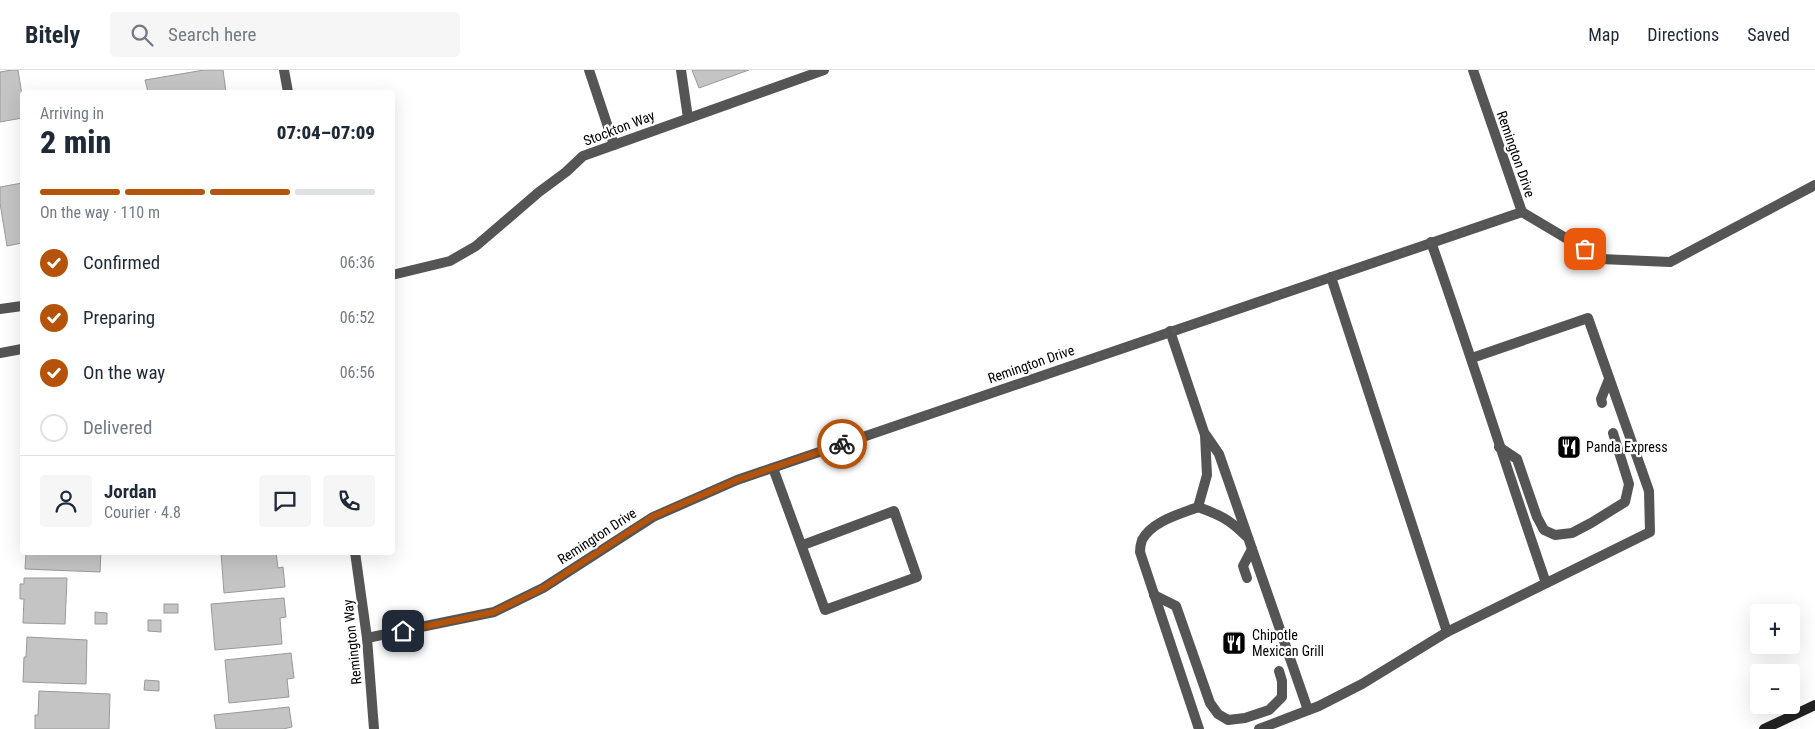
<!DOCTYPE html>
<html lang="en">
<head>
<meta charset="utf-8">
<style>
  :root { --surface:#fff; --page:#f6f6f7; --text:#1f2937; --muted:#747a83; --line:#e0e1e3; --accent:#b45309 }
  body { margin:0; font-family:"Roboto Condensed",sans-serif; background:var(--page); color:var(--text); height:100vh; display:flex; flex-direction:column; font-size:19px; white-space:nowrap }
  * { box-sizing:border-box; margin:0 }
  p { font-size:16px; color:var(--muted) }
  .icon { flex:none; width:28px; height:28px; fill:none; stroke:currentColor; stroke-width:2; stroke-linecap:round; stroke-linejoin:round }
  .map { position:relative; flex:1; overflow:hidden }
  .details { position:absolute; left:20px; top:20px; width:375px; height:465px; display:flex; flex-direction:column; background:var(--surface); border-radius:5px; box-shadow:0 5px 20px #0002 }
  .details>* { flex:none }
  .controls { position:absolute; left:1750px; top:534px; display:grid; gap:10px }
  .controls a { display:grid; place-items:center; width:50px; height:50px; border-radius:5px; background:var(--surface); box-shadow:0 5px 20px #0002; font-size:25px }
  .pin { position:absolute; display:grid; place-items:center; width:42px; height:42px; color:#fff; margin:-21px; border-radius:10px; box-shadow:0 2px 8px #0006 }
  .courier { position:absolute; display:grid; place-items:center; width:50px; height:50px; margin:-25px; border:4px solid #b45309; border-radius:50%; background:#fff; color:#222; box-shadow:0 1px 6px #0007 }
  .summary em { font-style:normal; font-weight:800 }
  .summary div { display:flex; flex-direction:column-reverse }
  .summary { display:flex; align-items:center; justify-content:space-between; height:85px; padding:0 20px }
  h1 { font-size:32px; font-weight:800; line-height:38px }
  .bar { display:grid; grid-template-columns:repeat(4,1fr); gap:8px 5px; align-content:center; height:60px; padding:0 20px }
  .bar i { height:6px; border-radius:4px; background:var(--line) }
  .bar .active { background:var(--accent) }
  .bar p { grid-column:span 4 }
  .line { display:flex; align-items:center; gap:12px; padding:0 20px; border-top:1px solid var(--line) }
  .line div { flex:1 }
  .round { display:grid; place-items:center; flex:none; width:52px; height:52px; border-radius:5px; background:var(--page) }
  ol { padding:0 20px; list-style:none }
  li { display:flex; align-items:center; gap:15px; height:55px }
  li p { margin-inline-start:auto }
  li .icon { padding:5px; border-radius:50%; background:var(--accent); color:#fff; stroke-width:4 }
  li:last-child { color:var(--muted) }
  li i { width:28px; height:28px; border:2px solid var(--line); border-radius:50% }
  header { display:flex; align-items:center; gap:30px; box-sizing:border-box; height:70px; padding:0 25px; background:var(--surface); border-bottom:1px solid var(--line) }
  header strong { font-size:24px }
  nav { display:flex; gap:28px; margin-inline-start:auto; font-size:18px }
  .search { width:350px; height:45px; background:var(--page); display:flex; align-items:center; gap:12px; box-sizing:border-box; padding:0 18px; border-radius:5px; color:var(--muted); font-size:19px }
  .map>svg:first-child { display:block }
  .building { fill:#c4c4c4; stroke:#999 }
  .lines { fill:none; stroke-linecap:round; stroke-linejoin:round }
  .service { stroke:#555; stroke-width:10 }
  .minor { stroke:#555; stroke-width:10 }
  .secondary { stroke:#222; stroke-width:10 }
  .done { stroke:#595959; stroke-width:5; stroke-dasharray:0 9 }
  .route { stroke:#b45309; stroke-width:6 }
  .labels { text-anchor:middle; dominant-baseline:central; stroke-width:4.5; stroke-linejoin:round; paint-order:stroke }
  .street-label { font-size:14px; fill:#000; stroke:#fff }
  .poi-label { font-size:14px; fill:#000; stroke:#fff; text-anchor:start }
</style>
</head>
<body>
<header>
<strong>Bitely</strong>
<div class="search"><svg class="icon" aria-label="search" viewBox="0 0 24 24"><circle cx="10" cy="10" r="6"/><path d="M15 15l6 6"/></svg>Search here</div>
<nav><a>Map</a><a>Directions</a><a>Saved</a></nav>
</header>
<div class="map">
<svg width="1815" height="659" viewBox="0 0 1815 659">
  <rect width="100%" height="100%" fill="#fff"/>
  <g class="building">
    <path d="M12,0H18L22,25V48L0,52V2Z"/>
    <path d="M204,0H223L226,22H148L145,10Z"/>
    <path d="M692,0H749L699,18Z"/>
    <path d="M22,113V173L7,176L0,133V117Z"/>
    <path d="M26,482H101L100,502L25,499Z"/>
    <path d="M221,482H276L278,498L283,497L285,517L224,523Z"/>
    <path d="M24,508H67L65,554L23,553L24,529H20V514H24Z"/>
    <path d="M284,528L286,547L280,548L282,574L215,580L211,534Z"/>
    <rect x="164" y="534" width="14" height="9"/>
    <path d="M95,542L107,543V554H95Z"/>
    <path d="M148,550H161V562L148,561Z"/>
    <path d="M27,567L87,570L86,614L23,612L24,587H26Z"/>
    <path d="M291,583L294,608L287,609L289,627L229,633L225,590Z"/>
    <path d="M145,610L159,611V621L144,620Z"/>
    <path d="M39,621L110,624L109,659H35V645H38Z"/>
    <path d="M289,637L292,657L283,659H216L214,645Z"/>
  </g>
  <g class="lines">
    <g class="service">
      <path d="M589,0L614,75"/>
      <path d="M681,0L688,48"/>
      <path d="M1522,142L1601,189L1670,192L1815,115"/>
      <path d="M1431,172C1471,285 1507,400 1546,513"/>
      <path d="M1331,207L1447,562L1650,462L1649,421L1588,248L1472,288"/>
      <path d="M1170,261L1205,365L1207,405L1198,437C1180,444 1152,451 1142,470C1141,473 1140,478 1140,482L1199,659"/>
      <path d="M1602,333L1601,329L1609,309"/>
      <path d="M1206,365L1219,384L1308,640"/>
      <path d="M1499,377L1517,389L1537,447L1544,460L1555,465L1572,463L1591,453L1625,432L1629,414L1613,363"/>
      <path d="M773,398L825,540L917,507L894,441L803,475"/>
      <path d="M1198,437C1220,445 1229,449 1246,466"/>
      <path d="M1247,508L1243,496L1252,479"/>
      <path d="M1154,525L1176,536L1210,633L1218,644L1228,650L1245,648L1269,640L1282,627V611L1279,601"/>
      <path d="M1259,659L1319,636L1362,614L1447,562"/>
    </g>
    <g class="minor">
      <path d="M284,0L288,22"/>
      <path d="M392,205L450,191L476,176L539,122L566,102L583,86L824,0"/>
      <path d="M0,239L22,236"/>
      <path d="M0,283L22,279"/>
      <path d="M355,482L367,568L374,659"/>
      <path d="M367,568L494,542L543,518L653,447L737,410L1522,142L1473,0"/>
    </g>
    <path class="secondary" d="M1764,659L1815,635"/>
  </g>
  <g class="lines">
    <path class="done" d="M842,374L1522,142L1585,179"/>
    <path class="route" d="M403,561L494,542L543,518L652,447L737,410L842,374"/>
  </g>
  <defs>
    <g id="restaurant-square" transform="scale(1.25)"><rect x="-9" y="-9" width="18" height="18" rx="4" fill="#000" stroke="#fff"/><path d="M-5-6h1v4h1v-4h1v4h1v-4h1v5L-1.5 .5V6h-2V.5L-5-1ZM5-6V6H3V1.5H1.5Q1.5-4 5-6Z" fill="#fff"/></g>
  </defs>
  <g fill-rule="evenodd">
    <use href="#restaurant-square" x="1569" y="377"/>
    <use href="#restaurant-square" x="1234" y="573"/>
  </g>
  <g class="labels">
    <g class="street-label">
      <text transform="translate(619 58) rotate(-21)">Stockton Way</text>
      <text transform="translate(1516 84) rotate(71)">Remington Drive</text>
      <text transform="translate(1031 294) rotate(-19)">Remington Drive</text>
      <text transform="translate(597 466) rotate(-33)">Remington Drive</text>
      <text transform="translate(352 572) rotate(-96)">Remington Way</text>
    </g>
    <g class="poi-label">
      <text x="1586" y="377">Panda Express</text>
      <text x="1252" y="565">Chipotle<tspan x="1252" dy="16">Mexican Grill</tspan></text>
    </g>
  </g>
</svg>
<div class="controls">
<a>+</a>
<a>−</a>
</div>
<div class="pin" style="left:1585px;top:179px;background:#ea580c"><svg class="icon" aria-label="bag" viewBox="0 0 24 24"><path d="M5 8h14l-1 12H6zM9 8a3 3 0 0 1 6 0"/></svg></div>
<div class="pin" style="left:403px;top:561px;background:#1f2937"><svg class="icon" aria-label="home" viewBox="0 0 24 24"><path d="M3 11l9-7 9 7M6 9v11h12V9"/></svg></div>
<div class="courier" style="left:842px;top:374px"><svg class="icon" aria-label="bike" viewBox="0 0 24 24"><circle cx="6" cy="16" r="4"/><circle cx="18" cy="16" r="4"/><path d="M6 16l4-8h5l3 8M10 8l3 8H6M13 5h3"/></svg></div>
<section class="details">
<div class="summary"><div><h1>2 min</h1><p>Arriving in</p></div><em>07:04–07:09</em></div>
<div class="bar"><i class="active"></i><i class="active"></i><i class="active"></i><i></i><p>On the way · 110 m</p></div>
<ol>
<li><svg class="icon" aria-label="check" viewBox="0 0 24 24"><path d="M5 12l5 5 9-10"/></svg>Confirmed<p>06:36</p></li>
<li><svg class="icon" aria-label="check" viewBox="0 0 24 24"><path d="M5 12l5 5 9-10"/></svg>Preparing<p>06:52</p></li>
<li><svg class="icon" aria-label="check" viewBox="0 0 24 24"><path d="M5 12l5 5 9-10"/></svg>On the way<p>06:56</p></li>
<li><i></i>Delivered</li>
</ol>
<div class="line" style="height:90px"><a class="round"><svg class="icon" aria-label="person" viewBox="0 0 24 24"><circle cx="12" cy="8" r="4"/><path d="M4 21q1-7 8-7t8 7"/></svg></a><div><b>Jordan</b><p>Courier · 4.8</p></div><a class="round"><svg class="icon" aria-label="chat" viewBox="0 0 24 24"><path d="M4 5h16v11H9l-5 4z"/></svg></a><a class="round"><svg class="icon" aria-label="phone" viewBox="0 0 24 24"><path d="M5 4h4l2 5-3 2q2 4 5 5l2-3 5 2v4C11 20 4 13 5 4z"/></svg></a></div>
</section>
</div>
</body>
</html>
